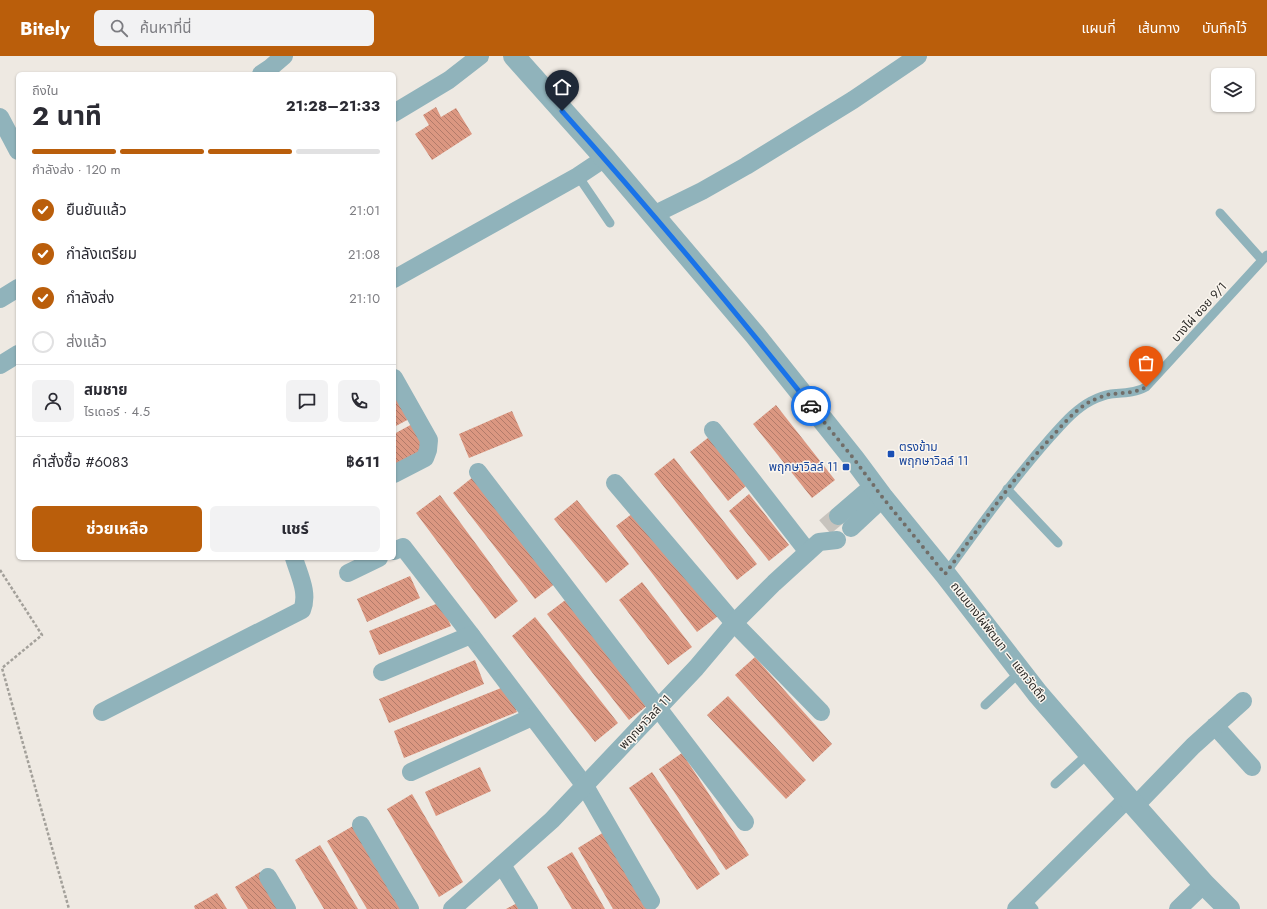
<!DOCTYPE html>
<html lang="th">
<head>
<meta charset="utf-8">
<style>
  :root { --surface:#fff; --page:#f2f2f3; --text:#2b2b33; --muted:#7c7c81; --line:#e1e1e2; --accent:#ba5e0b }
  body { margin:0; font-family:Jost,"Noto Sans Thai",sans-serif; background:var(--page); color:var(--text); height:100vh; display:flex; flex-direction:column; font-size:15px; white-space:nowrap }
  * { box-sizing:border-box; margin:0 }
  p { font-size:13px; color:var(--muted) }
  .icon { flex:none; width:22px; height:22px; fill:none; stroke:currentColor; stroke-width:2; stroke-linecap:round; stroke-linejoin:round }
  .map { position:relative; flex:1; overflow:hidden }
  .side { position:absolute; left:16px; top:16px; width:380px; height:488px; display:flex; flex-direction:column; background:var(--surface); border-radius:6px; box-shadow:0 1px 3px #0004 }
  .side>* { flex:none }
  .buttons { position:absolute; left:1211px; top:12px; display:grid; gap:8px }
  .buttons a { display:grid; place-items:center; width:44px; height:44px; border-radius:6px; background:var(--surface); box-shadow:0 1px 3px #0004; font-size:20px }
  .pin { position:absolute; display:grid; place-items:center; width:34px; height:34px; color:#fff; margin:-41px -17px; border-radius:50% 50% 50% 0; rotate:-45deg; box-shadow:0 0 4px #0007 }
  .pin .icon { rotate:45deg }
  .courier { position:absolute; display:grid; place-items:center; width:40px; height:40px; margin:-20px; border:3px solid #1a73e8; border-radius:50%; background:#fff; color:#222; box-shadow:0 1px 5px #0007 }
  .head em { font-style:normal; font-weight:700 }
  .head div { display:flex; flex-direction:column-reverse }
  .head { display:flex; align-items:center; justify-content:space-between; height:68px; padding:0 16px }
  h1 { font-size:26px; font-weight:700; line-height:30px }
  .bar { display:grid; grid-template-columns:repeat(4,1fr); gap:6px 4px; align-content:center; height:48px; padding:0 16px }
  .bar i { height:5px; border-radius:3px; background:var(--line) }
  .bar .active { background:var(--accent) }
  .bar p { grid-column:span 4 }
  .line { display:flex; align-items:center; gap:10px; padding:0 16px; border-top:1px solid var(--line) }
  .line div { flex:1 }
  .round { display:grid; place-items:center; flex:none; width:42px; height:42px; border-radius:6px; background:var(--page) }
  ol { padding:0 16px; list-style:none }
  li { display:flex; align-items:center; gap:12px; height:44px }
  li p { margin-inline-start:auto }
  li .icon { padding:4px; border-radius:50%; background:var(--accent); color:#fff; stroke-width:4 }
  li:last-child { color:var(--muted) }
  li i { width:22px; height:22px; border:2px solid var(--line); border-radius:50% }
  .action { display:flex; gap:8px; margin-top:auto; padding:8px 16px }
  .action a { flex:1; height:46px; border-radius:6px; background:var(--accent); color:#fff; font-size:16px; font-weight:700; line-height:46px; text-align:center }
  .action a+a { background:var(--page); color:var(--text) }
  header { display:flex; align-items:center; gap:24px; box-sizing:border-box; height:56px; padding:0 20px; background:var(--accent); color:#fff }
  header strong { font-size:19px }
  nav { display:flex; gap:22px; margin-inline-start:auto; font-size:14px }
  .search { width:280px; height:36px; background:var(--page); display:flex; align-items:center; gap:10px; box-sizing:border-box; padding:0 14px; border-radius:6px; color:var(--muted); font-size:15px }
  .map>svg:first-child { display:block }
  .building { fill:url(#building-back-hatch) }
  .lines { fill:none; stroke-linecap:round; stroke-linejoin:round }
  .minor-tunnel { stroke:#c7c3bd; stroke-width:18; stroke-dasharray:18 9; stroke-linecap:butt }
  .path { stroke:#a3a09a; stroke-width:2.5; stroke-dasharray:3 2; stroke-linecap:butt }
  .service { stroke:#90b3bb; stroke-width:9 }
  .minor { stroke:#90b3bb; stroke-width:18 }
  .tertiary { stroke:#90b3bb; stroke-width:22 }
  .done { stroke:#716e69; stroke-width:4; stroke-dasharray:0 7.2 }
  .route { stroke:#1a73e8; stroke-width:5 }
  .transit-dot { fill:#1a4fb4; stroke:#fbf6ef; stroke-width:1.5 }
  .labels { text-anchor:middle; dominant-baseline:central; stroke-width:3; stroke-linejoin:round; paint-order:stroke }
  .street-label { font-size:12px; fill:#2d2b28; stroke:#fbf6ef }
  .transit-label { font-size:12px; fill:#164399; stroke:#fbf6ef; text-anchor:start }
</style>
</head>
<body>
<header>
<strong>Bitely</strong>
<div class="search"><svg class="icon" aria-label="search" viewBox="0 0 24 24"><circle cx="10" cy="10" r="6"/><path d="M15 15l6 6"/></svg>ค้นหาที่นี่</div>
<nav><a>แผนที่</a><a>เส้นทาง</a><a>บันทึกไว้</a></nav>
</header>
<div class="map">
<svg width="1267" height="853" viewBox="0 0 1267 853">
  <defs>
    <pattern id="building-back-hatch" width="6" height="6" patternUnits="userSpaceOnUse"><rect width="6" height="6" fill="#db9781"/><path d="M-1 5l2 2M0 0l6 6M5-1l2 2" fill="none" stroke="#b27b6a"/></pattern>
  </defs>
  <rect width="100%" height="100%" fill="#eee9e2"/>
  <g class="building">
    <path d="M436,51L441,61L456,52L472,78L432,104L415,78L429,69L423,59Z"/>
    <path d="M394,338L411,362L394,371Z"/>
    <path d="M776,349L835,424L812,442L753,368Z"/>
    <path d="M512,355L523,380L469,402L459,378Z"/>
    <path d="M414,367L428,392L394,411V378Z"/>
    <path d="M709,381L746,430L728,445L690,396Z"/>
    <path d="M674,402L757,508L737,524L654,418Z"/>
    <path d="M473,421L556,527L535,543L453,437Z"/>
    <path d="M749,438L789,489L769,505L729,455Z"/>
    <path d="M440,439L518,545L495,563L416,457Z"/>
    <path d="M577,444L629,508L606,527L554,463Z"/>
    <path d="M637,454L718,560L697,576L616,470Z"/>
    <path d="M410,520L420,542L367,566L357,543Z"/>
    <path d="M642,526L692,591L668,609L619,544Z"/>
    <path d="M568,542L649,648L629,664L547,558Z"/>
    <path d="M441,546L451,570L379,599L369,575Z"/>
    <path d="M535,561L618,667L595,686L512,580Z"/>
    <path d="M755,601L832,688L813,706L735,619Z"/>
    <path d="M475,604L484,628L389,667L379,643Z"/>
    <path d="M506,630L517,656L404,702L394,675Z"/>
    <path d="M728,640L806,724L786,743L707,659Z"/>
    <path d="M682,697L749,799L726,814L659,713Z"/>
    <path d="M480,711L491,735L436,760L425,736Z"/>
    <path d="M652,716L720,818L697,834L629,732Z"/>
    <path d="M412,738L463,826L439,841L387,753Z"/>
    <path d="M353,770L401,853H367L327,785Z"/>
    <path d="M604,776L648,853H613L578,792Z"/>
    <path d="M320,789L358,853H324L295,804Z"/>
    <path d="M572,796L605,853H572L547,811Z"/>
    <path d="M260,816L282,853H248L235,831Z"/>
    <path d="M217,837L227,853H195L194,850Z"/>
    <path d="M519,846L523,853H506Z"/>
  </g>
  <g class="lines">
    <path class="minor-tunnel" d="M825,471L838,460"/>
    <path class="path" d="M0,514L42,579L2,612L69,853"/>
    <g class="service">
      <path d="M578,120L610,167"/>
      <path d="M1220,157L1262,204"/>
      <path d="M1007,433L1058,487"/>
      <path d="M945,518C979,471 1012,425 1050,382C1062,369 1074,354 1091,345C1097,342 1104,339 1111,338C1123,337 1136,337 1146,331L1267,199"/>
      <path d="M985,649L1021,615"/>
      <path d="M1055,728L1089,697"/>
      <path d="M1026,843L1034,853"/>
    </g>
    <g class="minor">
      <path d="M261,18L270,12L284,0"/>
      <path d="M394,57L449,24L480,0"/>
      <path d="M0,61L18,95"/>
      <path d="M653,159L702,135L746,110L853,44L918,0"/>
      <path d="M394,223L578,120L605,102"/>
      <path d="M0,243L18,232"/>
      <path d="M0,309L18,298"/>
      <path d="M394,322L429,384L428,394L425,402L394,418"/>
      <path d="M713,374L808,496"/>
      <path d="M478,416L745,766"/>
      <path d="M615,427L734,567L821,656"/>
      <path d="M838,460L874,429"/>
      <path d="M851,472L883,442"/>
      <path d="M394,495L403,491L471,579L585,730L651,845"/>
      <path d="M348,517L379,502"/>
      <path d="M382,616L471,579"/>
      <path d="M102,656L302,554C309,537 299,519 294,502"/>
      <path d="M1215,670L1252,711"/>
      <path d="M411,716L532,661"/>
      <path d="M1135,750L1193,690L1243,645"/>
      <path d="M361,769L410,853"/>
      <path d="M502,809L529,853"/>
      <path d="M268,821L287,853"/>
      <path d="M452,853L552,764L696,612L734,567L774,527L819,486L837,484"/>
      <path d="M1016,853L1128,742"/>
      <path d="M1178,853L1204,828"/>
    </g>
    <path class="tertiary" d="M514,0L605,102L755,279L854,403L883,442L945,518L1038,638L1135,750L1204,828L1229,853"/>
  </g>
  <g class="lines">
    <path class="done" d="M811,350L854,403L883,442L945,518C979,472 1010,426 1048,385C1061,371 1074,354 1091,345C1097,343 1104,339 1111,338C1123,337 1136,337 1146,331"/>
    <path class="route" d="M562,55C648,151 731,250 811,350"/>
  </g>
  <g class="transit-dot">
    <rect x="887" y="394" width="8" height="8" rx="2"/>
    <rect x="842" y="407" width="8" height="8" rx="2"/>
  </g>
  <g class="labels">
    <g class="street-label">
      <text transform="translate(1199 256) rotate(-48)">บางไผ่ ซอย 9/1</text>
      <text transform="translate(999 586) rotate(52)">ถนนบางไผ่พัฒนา – แยกวัดตึก</text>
      <text transform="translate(645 666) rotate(-47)">พฤกษาวิลล์ 11</text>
    </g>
    <g class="transit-label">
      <text x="899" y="391">ตรงข้าม<tspan x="899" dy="14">พฤกษาวิลล์ 11</tspan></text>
      <text x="838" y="411" text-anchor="end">พฤกษาวิลล์ 11</text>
    </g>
  </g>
</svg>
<div class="buttons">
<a><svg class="icon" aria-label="layers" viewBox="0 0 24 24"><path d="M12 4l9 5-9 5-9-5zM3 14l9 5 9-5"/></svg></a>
</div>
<div class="pin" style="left:1146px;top:331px;background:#ea580c"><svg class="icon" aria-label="bag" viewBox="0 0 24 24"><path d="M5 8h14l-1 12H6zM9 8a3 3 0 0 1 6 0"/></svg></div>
<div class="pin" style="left:562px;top:55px;background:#1f2937"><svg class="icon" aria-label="home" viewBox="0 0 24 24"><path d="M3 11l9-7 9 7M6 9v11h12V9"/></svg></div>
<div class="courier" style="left:811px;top:350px"><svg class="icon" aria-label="car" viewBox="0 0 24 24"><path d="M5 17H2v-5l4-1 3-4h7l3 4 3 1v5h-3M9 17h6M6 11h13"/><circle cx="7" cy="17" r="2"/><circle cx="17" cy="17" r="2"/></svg></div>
<section class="side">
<div class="head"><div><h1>2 นาที</h1><p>ถึงใน</p></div><em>21:28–21:33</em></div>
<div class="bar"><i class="active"></i><i class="active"></i><i class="active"></i><i></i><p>กำลังส่ง · 120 m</p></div>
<ol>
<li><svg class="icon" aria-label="check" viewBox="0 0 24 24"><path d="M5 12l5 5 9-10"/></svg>ยืนยันแล้ว<p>21:01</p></li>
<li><svg class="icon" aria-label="check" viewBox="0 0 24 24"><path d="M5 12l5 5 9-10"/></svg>กำลังเตรียม<p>21:08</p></li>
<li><svg class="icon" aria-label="check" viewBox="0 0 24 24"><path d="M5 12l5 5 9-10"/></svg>กำลังส่ง<p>21:10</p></li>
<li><i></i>ส่งแล้ว</li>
</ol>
<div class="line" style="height:72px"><a class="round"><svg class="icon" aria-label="person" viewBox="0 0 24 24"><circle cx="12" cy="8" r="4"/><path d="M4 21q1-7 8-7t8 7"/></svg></a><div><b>สมชาย</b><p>ไรเดอร์ · 4.5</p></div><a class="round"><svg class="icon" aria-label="chat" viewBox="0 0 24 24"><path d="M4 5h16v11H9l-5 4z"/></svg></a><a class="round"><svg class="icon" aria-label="phone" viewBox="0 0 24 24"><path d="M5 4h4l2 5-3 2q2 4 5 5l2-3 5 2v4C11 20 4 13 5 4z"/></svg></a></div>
<div class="line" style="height:52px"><div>คำสั่งซื้อ #6083</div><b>฿611</b></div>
<div class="action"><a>ช่วยเหลือ</a><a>แชร์</a></div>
</section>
</div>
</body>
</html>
